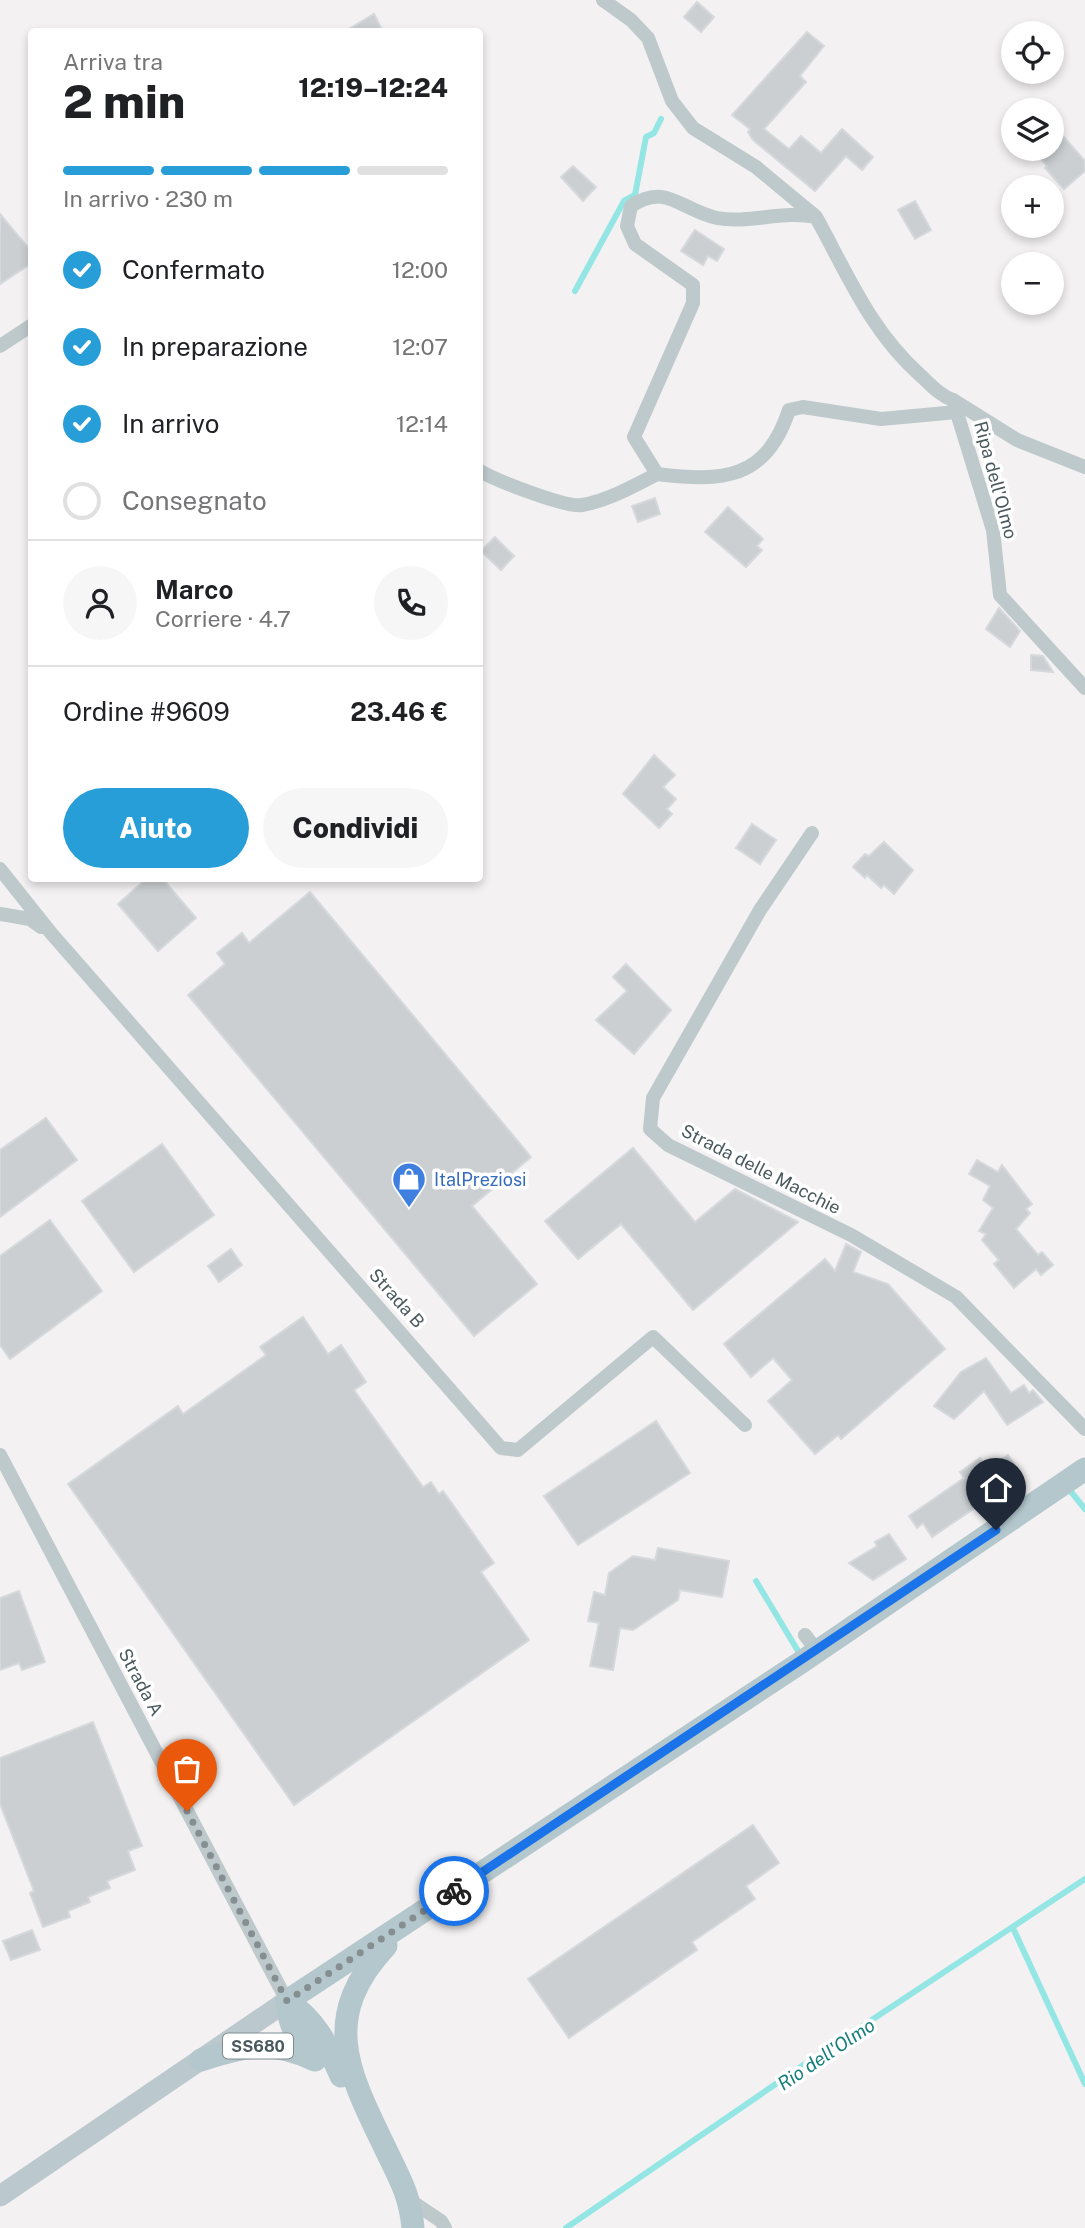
<!DOCTYPE html>
<html lang="it">
<head>
<meta charset="utf-8">
<style>
  :root { --surface:#fff; --page:#f6f6f6; --text:#202124; --muted:#757577; --line:#e0e0e0; --accent:#279ed8 }
  body { margin:0; font-family:"Public Sans",sans-serif; background:var(--page); color:var(--text); height:100vh; display:flex; flex-direction:column; font-size:26px; white-space:nowrap }
  * { box-sizing:border-box; margin:0 }
  p { font-size:23px; color:var(--muted) }
  .icon { flex:none; width:38px; height:38px; fill:none; stroke:currentColor; stroke-width:2; stroke-linecap:round; stroke-linejoin:round }
  .map { position:relative; flex:1; overflow:hidden }
  .side { position:absolute; left:28px; top:28px; width:455px; height:854px; display:flex; flex-direction:column; background:var(--surface); border-radius:7px; box-shadow:0 4px 10px #0003 }
  .side>* { flex:none }
  .buttons { position:absolute; left:1001px; top:21px; display:grid; gap:14px }
  .buttons a { display:grid; place-items:center; width:63px; height:63px; border-radius:50%; background:var(--surface); box-shadow:0 4px 10px #0003; font-size:35px }
  .pin { position:absolute; display:grid; place-items:center; width:60px; height:60px; color:#fff; margin:-72px -30px; border-radius:50% 50% 50% 0; rotate:-45deg; box-shadow:0 0 7px #0007 }
  .pin .icon { rotate:45deg }
  .courier { position:absolute; display:grid; place-items:center; width:70px; height:70px; margin:-35px; border:5px solid #1a73e8; border-radius:50%; background:#fff; color:#222; box-shadow:0 2px 9px #0007 }
  .summary em { font-style:normal; font-weight:800 }
  .summary div { display:flex; flex-direction:column-reverse }
  .summary { display:flex; align-items:center; justify-content:space-between; height:119px; padding:0 35px }
  h1 { font-size:46px; font-weight:800; line-height:52px }
  .bar { display:grid; grid-template-columns:repeat(4,1fr); gap:10px 7px; align-content:center; height:84px; padding:0 35px }
  .bar i { height:9px; border-radius:5px; background:var(--line) }
  .bar .selected { background:var(--accent) }
  .bar p { grid-column:span 4 }
  .line { display:flex; align-items:center; gap:18px; padding:0 35px; border-top:2px solid var(--line) }
  .line div { flex:1 }
  .round { display:grid; place-items:center; flex:none; width:74px; height:74px; border-radius:37px; background:var(--page) }
  ol { padding:0 35px; list-style:none }
  li { display:flex; align-items:center; gap:21px; height:77px }
  li p { margin-inline-start:auto }
  li .icon { padding:7px; border-radius:50%; background:var(--accent); color:#fff; stroke-width:4 }
  li:last-child { color:var(--muted) }
  li i { width:38px; height:38px; border:4px solid var(--line); border-radius:50% }
  .primary-button { display:flex; gap:14px; margin-top:auto; padding:14px 35px }
  .primary-button a { flex:1; height:80px; border-radius:42px; background:var(--accent); color:#fff; font-size:28px; font-weight:800; line-height:80px; text-align:center }
  .primary-button a+a { background:var(--page); color:var(--text) }
  .map>svg:first-child { display:block }
  .lines { fill:none; stroke-linecap:round; stroke-linejoin:round }
  .stream { stroke:#94e6e4; stroke-width:6 }
  .building { fill:#cbcfd2; stroke:#d6d9dc; stroke-width:2 }
  .street { stroke:#bec9cc; stroke-width:14 }
  .secondary { stroke:#bbc9ce; stroke-width:21 }
  .primary { stroke:#b3c7cd; stroke-width:23 }
  .done { stroke:#858e91; stroke-width:7; stroke-dasharray:0 12.6 }
  .route { stroke:#1a73e8; stroke-width:9 }
  .labels { text-anchor:middle; dominant-baseline:central; stroke-width:7; stroke-linejoin:round; paint-order:stroke }
  .shield { fill:#fff; stroke:#808b8e; stroke-width:2 }
  .shield-label { font-size:16px; font-weight:bold; fill:#4a595d }
  .street-label { font-size:18px; fill:#4a595d; stroke:#fff }
  .shop-label { font-size:18px; fill:#366cbe; stroke:#fff; text-anchor:start }
  .water-label { font-size:19px; font-style:italic; fill:#167e7c; stroke:#fff }
</style>
</head>
<body>
<div class="map">
<svg width="1085" height="2228" viewBox="0 0 1085 2228">
  <rect width="100%" height="100%" fill="#f3f1f2"/>
  <g class="lines">
    <g class="stream">
      <path d="M575,291L624,201L635,195L646,137L654,133L661,119"/>
      <path d="M1068,1488L1085,1509"/>
      <path d="M756,1581L798,1651"/>
      <path d="M1013,1928L1085,2084"/>
      <path d="M566,2228L799,2068L1085,1879"/>
    </g>
  </g>
  <g class="building">
    <path d="M697,2L714,17L701,32L684,17Z"/>
    <path d="M374,14L383,32H344Z"/>
    <path d="M807,32L824,46L800,76L806,82L764,129L789,149L801,136L821,153L842,129L873,157L862,170L846,156L815,191L753,140L748,132L750,129L732,115Z"/>
    <path d="M1063,136L1085,161V171L1064,189L1045,168L1047,166L1040,158Z"/>
    <path d="M573,166L596,187L583,201L561,177Z"/>
    <path d="M915,201L931,230L915,239L898,210Z"/>
    <path d="M0,214L32,252V263L0,284Z"/>
    <path d="M695,230L724,249L717,261L708,256L703,265L681,251Z"/>
    <path d="M655,498L660,514L638,522L632,506Z"/>
    <path d="M728,507L763,539L757,546L762,550L746,567L705,532Z"/>
    <path d="M495,537L514,556L501,570L481,551Z"/>
    <path d="M999,608L1020,631L1010,647L986,629Z"/>
    <path d="M1031,655L1043,656L1053,672L1031,670Z"/>
    <path d="M654,755L675,775L663,787L676,799L667,809L672,814L659,828L623,794Z"/>
    <path d="M752,824L776,840L760,864L736,848Z"/>
    <path d="M884,842L913,870L894,894L884,885L881,888L867,875L865,878L853,867L865,854L869,856Z"/>
    <path d="M147,878H162L196,918L158,951L118,904Z"/>
    <path d="M310,892L531,1157L472,1206L537,1284L474,1336L188,995L225,964L217,953L242,933L249,943Z"/>
    <path d="M626,964L671,1010L634,1054L596,1020L627,991L613,977Z"/>
    <path d="M46,1118L77,1160L0,1217V1150Z"/>
    <path d="M162,1144L214,1215L134,1272L82,1201Z"/>
    <path d="M633,1148L695,1222L735,1189L798,1222L693,1310L621,1224L578,1259L545,1221Z"/>
    <path d="M977,1160L998,1172L1002,1165L1032,1204L1026,1209L1030,1213L1016,1229L1038,1255L1042,1252L1053,1265L1041,1275L1036,1269L1014,1288L994,1264L999,1260L982,1240L986,1234L979,1231L993,1208L983,1200L990,1186L969,1174Z"/>
    <path d="M50,1220L102,1291L10,1359L0,1345V1256Z"/>
    <path d="M846,1244L861,1252L853,1272L888,1284L945,1349L841,1439L838,1435L815,1454L768,1401L792,1380L773,1358L751,1377L724,1344L825,1259L835,1271Z"/>
    <path d="M231,1249L242,1265L219,1282L208,1266Z"/>
    <path d="M303,1317L328,1354L341,1345L366,1382L354,1390L423,1487L431,1482L439,1494L443,1491L494,1563L481,1572L529,1640L294,1805L68,1484L178,1406L183,1414L266,1355L260,1347Z"/>
    <path d="M986,1358L1011,1393L1024,1385L1029,1393L1033,1390L1043,1402L1007,1425L984,1391L954,1419L934,1406L961,1372Z"/>
    <path d="M656,1421L690,1473L578,1545L544,1496Z"/>
    <path d="M1008,1455L1022,1476L932,1537L923,1523L917,1528L909,1516L964,1478L960,1472L980,1458L987,1469Z"/>
    <path d="M889,1534L906,1559L873,1580L849,1563L877,1546L875,1542Z"/>
    <path d="M658,1548L729,1561L722,1597L680,1590L678,1600L633,1630L620,1628L613,1670L590,1666L599,1623L588,1621L594,1592L605,1595L609,1573L633,1556L655,1560Z"/>
    <path d="M19,1591L45,1662L22,1670L19,1663L0,1670V1598Z"/>
    <path d="M93,1722L142,1846L128,1851L135,1870L107,1881L110,1888L88,1897L90,1902L68,1911L70,1917L43,1927L30,1893L34,1891L0,1804V1758Z"/>
    <path d="M753,1825L779,1863L746,1886L755,1899L692,1942L697,1950L569,2038L528,1979Z"/>
    <path d="M32,1930L40,1950L11,1960L3,1941Z"/>
  </g>
  <g class="lines">
    <g class="street">
      <path d="M603,0L631,20L648,38L672,101L693,128L756,167L815,216"/>
      <path d="M0,346L32,325"/>
      <path d="M1085,467L1017,440L953,400L993,530L1000,595L1085,688"/>
      <path d="M480,471C495,480 566,508 582,505C607,501 634,486 657,474L634,437L693,303V285L635,244L627,226L631,206C666,182 682,211 717,218C750,224 782,210 816,217C847,273 870,330 919,374C930,384 939,395 953,400"/>
      <path d="M657,474C723,482 766,480 789,410L803,407L881,419L957,412"/>
      <path d="M812,833L760,910L653,1098L650,1129L668,1145L851,1235L956,1297L1085,1429"/>
      <path d="M0,869L51,933L501,1448L518,1450L653,1337L745,1425"/>
      <path d="M0,914L30,919L41,927"/>
      <path d="M0,1455L287,2001"/>
      <path d="M805,1635L817,1651"/>
      <path d="M411,2201L441,2221L445,2228"/>
    </g>
    <path class="secondary" d="M0,2196L287,2001"/>
    <g class="primary">
      <path d="M386,1946C318,2019 349,2073 387,2152C401,2181 410,2196 413,2228"/>
      <path d="M287,2001L800,1663L1085,1469"/>
      <path d="M287,2001C316,2020 328,2046 341,2076"/>
      <path d="M287,2001C289,2025 296,2038 311,2056"/>
      <path d="M201,2060C246,2046 271,2039 315,2060"/>
    </g>
  </g>
  <g class="lines">
    <path class="done" d="M187,1811L287,2001L454,1891"/>
    <path class="route" d="M454,1891L996,1530"/>
  </g>
  <defs>
    <g id="shop-pin" transform="scale(1.75)"><path d="M0 17L-7.5 6A9.5 9.5 0 1 1 7.5 6Z" fill="#3f7fe0" stroke="#fff"/><path d="M-5-2.5h2.3a2.7 3.5 0 0 1 5.4 0H5L5.5 6h-11ZM-1.5-2.5h3a1.5 2.3 0 0 0-3 0Z" fill="#fff"/></g>
  </defs>
  <g fill-rule="evenodd">
    <use href="#shop-pin" x="409" y="1179"/>
  </g>
  <g class="labels">
    <rect class="shield" x="223" y="2033.5" width="70" height="25" rx="5"/>
    <g class="shield-label">
      <text x="258" y="2046">SS680</text>
    </g>
    <g class="street-label">
      <text transform="translate(996 480) rotate(75)">Ripa dell'Olmo</text>
      <text transform="translate(761 1169) rotate(27)">Strada delle Macchie</text>
      <text transform="translate(397 1298) rotate(48)">Strada B</text>
      <text transform="translate(141 1682) rotate(62)">Strada A</text>
    </g>
    <g class="shop-label">
      <text x="434" y="1179">ItalPreziosi</text>
    </g>
    <g class="water-label">
      <text transform="translate(826 2054) rotate(-34)">Rio dell'Olmo</text>
    </g>
  </g>
</svg>
<div class="buttons">
<a><svg class="icon" aria-label="locate" viewBox="0 0 24 24"><circle cx="12" cy="12" r="6"/><path d="M12 2v4M12 18v4M2 12h4M18 12h4"/></svg></a>
<a><svg class="icon" aria-label="layers" viewBox="0 0 24 24"><path d="M12 4l9 5-9 5-9-5zM3 14l9 5 9-5"/></svg></a>
<a>+</a>
<a>−</a>
</div>
<div class="pin" style="left:187px;top:1811px;background:#ea580c"><svg class="icon" aria-label="bag" viewBox="0 0 24 24"><path d="M5 8h14l-1 12H6zM9 8a3 3 0 0 1 6 0"/></svg></div>
<div class="pin" style="left:996px;top:1530px;background:#1f2937"><svg class="icon" aria-label="home" viewBox="0 0 24 24"><path d="M3 11l9-7 9 7M6 9v11h12V9"/></svg></div>
<div class="courier" style="left:454px;top:1891px"><svg class="icon" aria-label="bike" viewBox="0 0 24 24"><circle cx="6" cy="16" r="4"/><circle cx="18" cy="16" r="4"/><path d="M6 16l4-8h5l3 8M10 8l3 8H6M13 5h3"/></svg></div>
<section class="side">
<div class="summary"><div><h1>2 min</h1><p>Arriva tra</p></div><em>12:19–12:24</em></div>
<div class="bar"><i class="selected"></i><i class="selected"></i><i class="selected"></i><i></i><p>In arrivo · 230 m</p></div>
<ol>
<li><svg class="icon" aria-label="check" viewBox="0 0 24 24"><path d="M5 12l5 5 9-10"/></svg>Confermato<p>12:00</p></li>
<li><svg class="icon" aria-label="check" viewBox="0 0 24 24"><path d="M5 12l5 5 9-10"/></svg>In preparazione<p>12:07</p></li>
<li><svg class="icon" aria-label="check" viewBox="0 0 24 24"><path d="M5 12l5 5 9-10"/></svg>In arrivo<p>12:14</p></li>
<li><i></i>Consegnato</li>
</ol>
<div class="line" style="height:126px"><a class="round"><svg class="icon" aria-label="person" viewBox="0 0 24 24"><circle cx="12" cy="8" r="4"/><path d="M4 21q1-7 8-7t8 7"/></svg></a><div><b>Marco</b><p>Corriere · 4.7</p></div><a class="round"><svg class="icon" aria-label="phone" viewBox="0 0 24 24"><path d="M5 4h4l2 5-3 2q2 4 5 5l2-3 5 2v4C11 20 4 13 5 4z"/></svg></a></div>
<div class="line" style="height:91px"><div>Ordine #9609</div><b>23.46 €</b></div>
<div class="primary-button"><a>Aiuto</a><a>Condividi</a></div>
</section>
</div>
</body>
</html>
